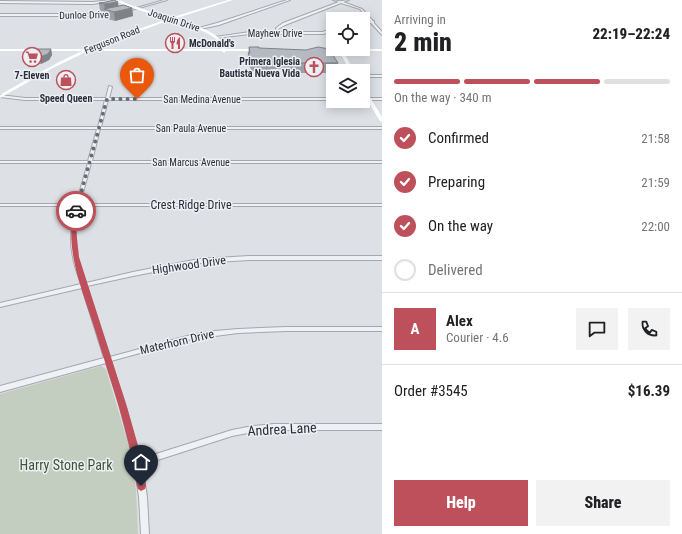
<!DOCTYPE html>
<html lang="en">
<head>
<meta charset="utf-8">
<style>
  :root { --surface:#fff; --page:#f2f2f2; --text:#202124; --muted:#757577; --line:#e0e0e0; --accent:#bd505b }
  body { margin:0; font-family:"Roboto Condensed",sans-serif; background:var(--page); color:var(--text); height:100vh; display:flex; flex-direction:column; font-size:15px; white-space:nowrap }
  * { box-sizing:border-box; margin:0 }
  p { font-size:13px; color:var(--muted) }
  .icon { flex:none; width:22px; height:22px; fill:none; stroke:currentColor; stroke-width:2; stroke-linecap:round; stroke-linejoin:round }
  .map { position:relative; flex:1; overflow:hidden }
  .drawer { display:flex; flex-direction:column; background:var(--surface); width:300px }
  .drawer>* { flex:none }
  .tools { position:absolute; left:326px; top:12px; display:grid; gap:8px }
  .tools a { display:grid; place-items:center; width:44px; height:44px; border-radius:0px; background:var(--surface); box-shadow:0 2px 10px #0003; font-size:20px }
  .pin { position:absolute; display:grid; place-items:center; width:34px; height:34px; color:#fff; margin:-41px -17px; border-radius:50% 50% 50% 0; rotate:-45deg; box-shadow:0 0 4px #0007 }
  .pin .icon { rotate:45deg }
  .courier { position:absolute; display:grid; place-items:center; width:40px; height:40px; margin:-20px; border:3px solid #bd505b; border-radius:50%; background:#fff; color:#222; box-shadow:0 1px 5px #0007 }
  .head em { font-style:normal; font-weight:800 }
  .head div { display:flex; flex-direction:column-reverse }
  .head { display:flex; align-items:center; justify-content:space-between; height:68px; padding:0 12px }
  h1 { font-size:26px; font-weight:800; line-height:30px }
  .bar { display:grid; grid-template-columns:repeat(4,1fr); gap:6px 4px; align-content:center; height:48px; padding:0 12px }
  .bar i { height:5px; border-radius:3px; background:var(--line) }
  .bar .on { background:var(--accent) }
  .bar p { grid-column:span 4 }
  .line { display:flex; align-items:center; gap:10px; padding:0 12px; border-top:1px solid var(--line) }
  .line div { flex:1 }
  .round { display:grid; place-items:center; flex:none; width:42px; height:42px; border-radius:0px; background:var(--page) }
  ol { padding:0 12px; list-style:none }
  li { display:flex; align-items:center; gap:12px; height:44px }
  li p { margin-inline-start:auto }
  li .icon { padding:4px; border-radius:50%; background:var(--accent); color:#fff; stroke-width:4 }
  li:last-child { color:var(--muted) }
  li i { width:22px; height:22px; border:2px solid var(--line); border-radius:50% }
  .cta { display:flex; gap:8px; margin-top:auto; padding:8px 12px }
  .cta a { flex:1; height:46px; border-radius:0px; background:var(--accent); color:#fff; font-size:16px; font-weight:800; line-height:46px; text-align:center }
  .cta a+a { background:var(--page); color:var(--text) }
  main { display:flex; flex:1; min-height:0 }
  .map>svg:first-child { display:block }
  .green { fill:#c3cec0 }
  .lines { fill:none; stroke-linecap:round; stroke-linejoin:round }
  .street-casing { stroke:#a3a7ae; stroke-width:2 }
  .street { fill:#f0f1f4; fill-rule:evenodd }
  .secondary { fill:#fff; fill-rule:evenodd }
  .wall { fill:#9c9fa6 }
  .shaded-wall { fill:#7f8287 }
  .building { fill:#b5b9c1; stroke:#7f8287 }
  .route { fill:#bd505b }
  .done { stroke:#686c76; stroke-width:4; stroke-dasharray:0 7.2 }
  .labels { text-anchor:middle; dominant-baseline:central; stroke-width:3; stroke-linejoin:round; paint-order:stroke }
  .far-street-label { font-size:10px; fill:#292e3a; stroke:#edeff3 }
  .far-poi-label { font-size:10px; font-weight:bold; fill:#292e3a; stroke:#edeff3 }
  .street-label { font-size:12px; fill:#292e3a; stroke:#edeff3 }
  .near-street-label { font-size:14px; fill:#292e3a; stroke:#edeff3 }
  .near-park-label { font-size:14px; fill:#3c5438; stroke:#edeff3 }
</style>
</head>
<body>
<main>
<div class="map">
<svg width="382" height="534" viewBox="0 0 382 534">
  <rect width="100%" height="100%" fill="#dde0e5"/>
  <path class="green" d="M101,366L106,369L129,447L136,489L138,534H0V394Z"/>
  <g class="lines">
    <g class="street-casing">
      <g id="street">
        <path d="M111,0H117L93,4L0,3V1L93,2Z"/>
        <path d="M164,0H167L128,11H126Z"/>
        <path d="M287,0H290L219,25L200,29L199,28L217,23Z"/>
        <path d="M333,0C336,0 339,2 342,1C345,1 346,0 349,0L343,2L362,9L373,21H374V23L382,32V35L371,23H363V21H370L360,9L341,3L285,25L278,29L279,32H322L333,29V31L323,34H250L216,38L215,37L250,32H277L276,28L283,23L339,2Z"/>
        <path d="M0,14H111L112,15L111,16H0Z"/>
        <rect x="363" y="75" width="19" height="2"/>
        <path d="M109,86L112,87L109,98H333V100H108L101,127H382V129H100L92,161H382V163H91L80,204H382V206H80C77,223 74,240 77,256C79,265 83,274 86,283L133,272L199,259L249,256H382V260H249L199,263L133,276L87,286L110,357L191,335L215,331L238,329L286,327H382V331H286L238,333L215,336L191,339L111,361L126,407L140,459L232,430L253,426L274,424H382V430H274L253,432L232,436L142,465L147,497L149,534H141L139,497L134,463L120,407L106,363L0,392V386L104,358L82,288L0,307V303L81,284C78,275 74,266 73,257C69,240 72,223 75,206H0V204H76L88,163H0V161H88L97,129H0V127H98L105,100H25L0,97V95L25,98H106Z"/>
        <rect x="363" y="98" width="19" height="2"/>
      </g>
    </g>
    <use href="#street" class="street"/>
    <g class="secondary">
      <path d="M115,0H119L128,4L170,18L228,0H233L174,19C189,24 223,31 225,49H258L260,50L258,51H226L224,53L222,51H88L51,69L0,98V95C27,79 54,64 82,51H0V49H87L116,37L167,19L126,6ZM170,20C184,25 219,32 222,49H94L137,32Z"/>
      <path d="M320,49H382V51H343L354,71H350L339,51H319L318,50Z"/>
      <path d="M363,88L365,89L382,117V122L380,121L363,93Z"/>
    </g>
  </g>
  <g class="wall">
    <path d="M99,3L132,8L133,16L115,21L104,18V12L100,11Z"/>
    <path d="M179,39L178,45H171V41Z"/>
    <path d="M249,47L338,63L337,71H333V73H297L290,72L289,69H271V72L252,71L247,62Z"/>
    <path d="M51,49L52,55L49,60L41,64L26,59L25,53Z"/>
  </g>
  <g class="shaded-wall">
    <path d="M118,2L119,10L105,9L104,4Z"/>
    <path d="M132,8L133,16L115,21L114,12Z"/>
    <path d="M51,49L52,55L49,60L41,64L40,57Z"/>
  </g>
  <g class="building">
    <path d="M114,0L118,2L104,4L99,3L106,2Z"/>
    <path d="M124,5L132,8L114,12L104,9Z"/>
    <path d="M172,34H179L178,41H171Z"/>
    <path d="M249,47H259V48L306,50L318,47L329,49L338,63H299L291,62L290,59H272V62L252,61L248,53H250Z"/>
    <path d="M28,49H51L48,54L40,57L25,53Z"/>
  </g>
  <path class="route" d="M76,209L79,211L76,229L79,257L127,407L143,463L146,486L145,489L141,491L138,489L137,486C129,432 110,379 94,327C81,286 66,254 73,211Z"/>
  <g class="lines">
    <path class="done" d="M76,211L107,99H137"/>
  </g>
  <defs>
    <g id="restaurant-ring" transform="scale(1)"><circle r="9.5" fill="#edeff3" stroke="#bd505b" stroke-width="1.5"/><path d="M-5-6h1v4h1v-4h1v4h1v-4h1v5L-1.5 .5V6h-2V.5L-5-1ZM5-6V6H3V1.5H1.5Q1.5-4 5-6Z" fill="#bd505b"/></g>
    <g id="supermarket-ring" transform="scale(1)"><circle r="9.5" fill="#edeff3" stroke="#bd505b" stroke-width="1.5"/><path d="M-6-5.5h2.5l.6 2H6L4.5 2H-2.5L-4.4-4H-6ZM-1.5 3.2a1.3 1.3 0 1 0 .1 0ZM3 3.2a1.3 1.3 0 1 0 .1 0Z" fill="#bd505b"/></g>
    <g id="church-ring" transform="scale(1)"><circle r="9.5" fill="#edeff3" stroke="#bd505b" stroke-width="1.5"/><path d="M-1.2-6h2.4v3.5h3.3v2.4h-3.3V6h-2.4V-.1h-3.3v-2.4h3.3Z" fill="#bd505b"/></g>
    <g id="shop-ring" transform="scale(1)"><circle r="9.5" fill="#edeff3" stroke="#bd505b" stroke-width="1.5"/><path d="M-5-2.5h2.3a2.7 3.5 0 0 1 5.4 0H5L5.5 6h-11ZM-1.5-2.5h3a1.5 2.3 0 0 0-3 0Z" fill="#bd505b"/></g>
  </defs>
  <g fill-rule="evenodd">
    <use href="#restaurant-ring" x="175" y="43"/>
    <use href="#supermarket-ring" x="32" y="57"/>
    <use href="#church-ring" x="314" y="67"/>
    <use href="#shop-ring" x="66" y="80"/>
  </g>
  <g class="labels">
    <g class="far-street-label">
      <text transform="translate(84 15) rotate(-1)">Dunloe Drive</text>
      <text transform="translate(174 20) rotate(18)">Joaquin Drive</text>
      <text x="275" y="33">Mayhew Drive</text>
      <text transform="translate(112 40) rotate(-22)">Ferguson Road</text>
      <text x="202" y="99">San Medina Avenue</text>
      <text x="191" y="128">San Paula Avenue</text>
      <text x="191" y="162">San Marcus Avenue</text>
    </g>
    <g class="far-poi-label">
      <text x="189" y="43" text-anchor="start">McDonald's</text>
      <text x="300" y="61" text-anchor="end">Primera Iglesia<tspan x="300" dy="12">Bautista Nueva Vida</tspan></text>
      <text x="32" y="75">7-Eleven</text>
      <text x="66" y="98">Speed Queen</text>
    </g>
    <g class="street-label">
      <text x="191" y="205">Crest Ridge Drive</text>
      <text transform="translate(189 265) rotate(-8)">Highwood Drive</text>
      <text transform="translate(177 342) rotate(-13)">Materhorn Drive</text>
    </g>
    <g class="near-street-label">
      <text transform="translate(282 429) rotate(-3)">Andrea Lane</text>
    </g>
    <g class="near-park-label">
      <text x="66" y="465">Harry Stone Park</text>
    </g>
  </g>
</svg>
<div class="tools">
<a><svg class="icon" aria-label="locate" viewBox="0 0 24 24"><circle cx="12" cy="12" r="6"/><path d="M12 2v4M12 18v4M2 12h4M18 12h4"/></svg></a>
<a><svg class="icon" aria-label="layers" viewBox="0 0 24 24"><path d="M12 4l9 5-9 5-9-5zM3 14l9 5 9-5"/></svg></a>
</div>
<div class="pin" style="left:137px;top:99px;background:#ea580c"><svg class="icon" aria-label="bag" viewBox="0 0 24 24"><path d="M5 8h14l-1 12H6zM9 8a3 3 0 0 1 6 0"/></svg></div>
<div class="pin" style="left:141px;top:486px;background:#1f2937"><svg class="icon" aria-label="home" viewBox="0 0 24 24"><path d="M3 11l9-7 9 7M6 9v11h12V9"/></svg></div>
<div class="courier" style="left:76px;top:211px"><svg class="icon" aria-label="car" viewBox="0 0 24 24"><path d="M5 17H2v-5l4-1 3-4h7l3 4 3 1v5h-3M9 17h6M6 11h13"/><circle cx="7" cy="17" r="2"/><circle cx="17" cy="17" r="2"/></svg></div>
</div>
<section class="drawer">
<div class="head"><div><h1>2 min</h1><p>Arriving in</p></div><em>22:19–22:24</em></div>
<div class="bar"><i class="on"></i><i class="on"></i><i class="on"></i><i></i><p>On the way · 340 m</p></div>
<ol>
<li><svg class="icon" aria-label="check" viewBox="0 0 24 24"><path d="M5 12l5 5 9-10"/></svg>Confirmed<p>21:58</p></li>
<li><svg class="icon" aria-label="check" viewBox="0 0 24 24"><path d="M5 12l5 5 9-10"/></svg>Preparing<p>21:59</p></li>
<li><svg class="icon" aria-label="check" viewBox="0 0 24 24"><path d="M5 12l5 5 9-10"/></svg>On the way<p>22:00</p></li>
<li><i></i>Delivered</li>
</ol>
<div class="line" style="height:72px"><b class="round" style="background:var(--accent);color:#fff">A</b><div><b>Alex</b><p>Courier · 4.6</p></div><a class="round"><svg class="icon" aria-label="chat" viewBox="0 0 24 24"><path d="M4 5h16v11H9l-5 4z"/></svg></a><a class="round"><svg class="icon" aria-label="phone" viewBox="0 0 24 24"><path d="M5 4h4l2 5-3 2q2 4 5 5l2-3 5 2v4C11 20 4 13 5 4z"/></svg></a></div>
<div class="line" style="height:52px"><div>Order #3545</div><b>$16.39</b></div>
<div class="cta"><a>Help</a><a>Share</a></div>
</section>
</main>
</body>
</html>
